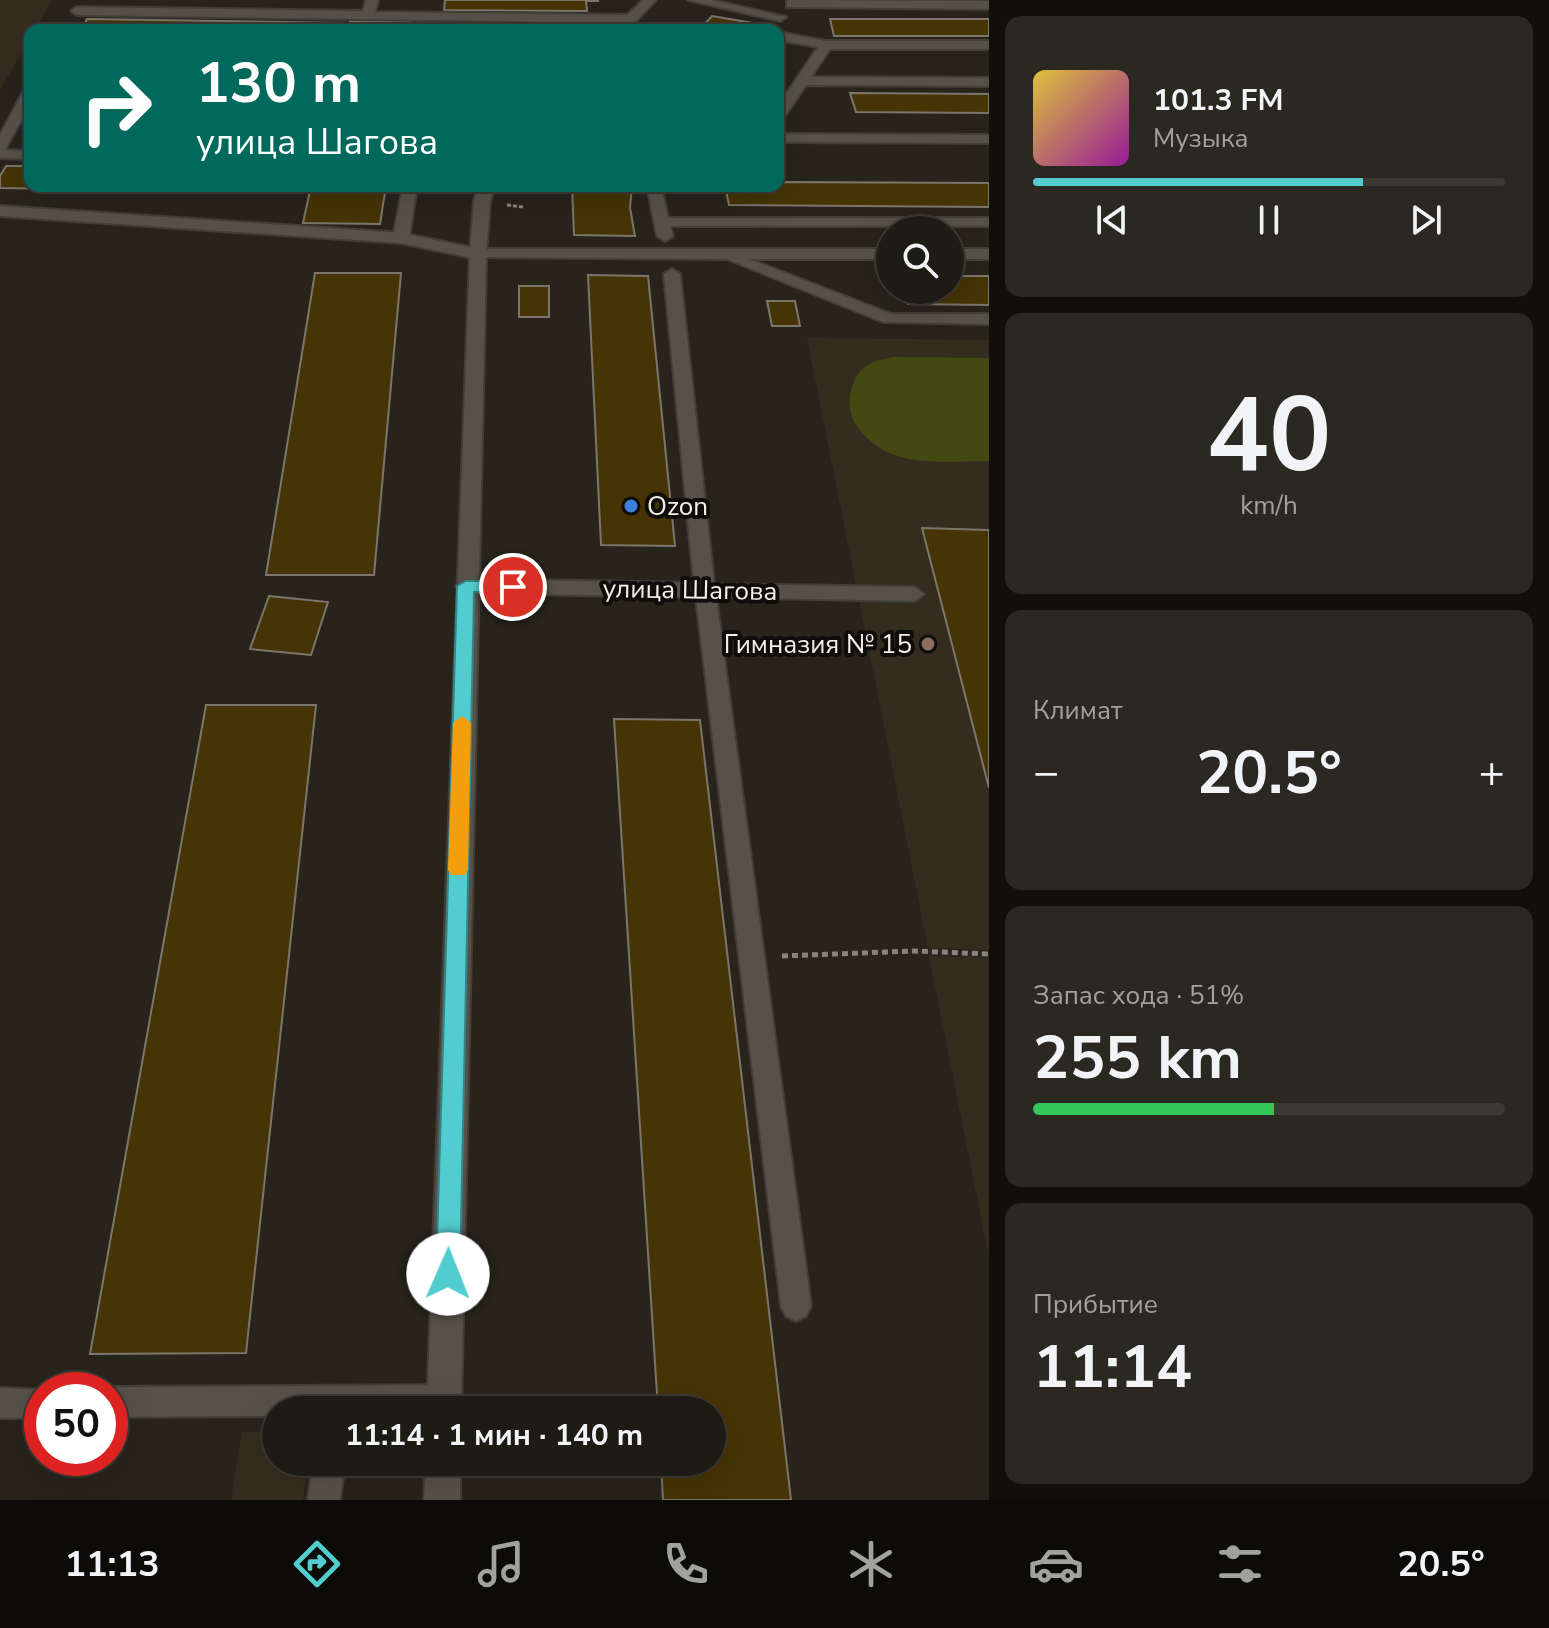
<!DOCTYPE html>
<html lang="ru">
<head>
<meta charset="utf-8">
<style>
	body { margin:0; font-family:"Nunito Sans",sans-serif; background:#2b2822; color:#f1f3f6; height:100vh; display:flex; flex-direction:column; font-size:30px; white-space:nowrap }
	* { box-sizing:border-box; margin:0 }
	p { font-size:26px; color:#a1a1a0 }
	.icon { flex:none; width:44px; height:44px; fill:none; stroke:currentColor; stroke-width:2; stroke-linecap:round; stroke-linejoin:round }
	.map { position:relative; flex:1; overflow:hidden }
	.side { display:flex; flex-direction:column; gap:16px; padding:16px; background:#100f0c; width:560px }
	.side>* { flex:none }
	.hud { position:absolute; left:24px; top:24px; width:760px; height:168px; border-radius:16px; box-shadow:0 8px 32px #0002,0 0 0 2px #3c3934; background:#00695c; color:#fff; overflow:hidden }
	.fabs { position:absolute; left:876px; top:216px; display:grid; gap:16px }
	.fabs a { display:grid; place-items:center; width:88px; height:88px; border-radius:50%; background:#1e1b15; box-shadow:0 8px 32px #0002,0 0 0 2px #3c3934; font-size:40px }
	.speed { position:absolute; left:24px; top:1372px; display:flex; gap:16px; font-size:40px; font-weight:700; text-align:center }
	.speed>* { display:grid; place-content:center; width:104px; height:104px; border-radius:50%; background:#1e1b15; box-shadow:0 8px 32px #0002,0 0 0 2px #3c3934; line-height:1 }
	.speed .limit { border:12px solid #d22; background:#fff; color:#111 }
	.pin { position:absolute; display:grid; place-items:center; width:68px; height:68px; color:#fff; margin:-34px; border:4px solid #fff; border-radius:50%; box-shadow:0 2px 8px #0007 }
	.me { position:absolute; width:88px; margin:-44px; rotate:1deg; stroke-linejoin:round; filter:drop-shadow(0 0 6px #0008) }
	.turn { display:flex; align-items:center; gap:28px; height:168px; padding:0 40px; font-size:36px }
	.turn .icon { width:104px; height:104px; stroke-width:2.5 }
	.turn b { display:block; font-size:56px; line-height:68px }
	.big { font-size:60px; font-weight:700; line-height:1.1 }
	.side .tile { flex:1; display:flex; flex-direction:column; justify-content:center; gap:12px; min-width:0; padding:0 28px; border-radius:16px; background:#2b2822 }
	.side .dial { align-items:center; gap:0 }
	.dial b { font-size:104px; line-height:1 }
	.song { display:flex; align-items:center; gap:24px }
	.cover { width:96px; height:96px; border-radius:12px; background:linear-gradient(135deg,hsl(50 70% 55%),hsl(300 70% 35%)) }
	.played { height:8px; border-radius:4px; background:linear-gradient(90deg,#52cdcf 70%,#3c3934 70%) }
	.keys { display:flex; justify-content:space-around; direction:ltr }
	.heat { display:flex; justify-content:space-between; align-items:center; font-size:44px; direction:ltr }
	.charge { height:12px; border-radius:6px; background:linear-gradient(90deg,#34c759 51%,#3c3934 0) }
	.trip { position:absolute; left:262px; top:1396px; width:464px; height:80px; border-radius:40px; background:#1e1b15; box-shadow:0 8px 32px #0002,0 0 0 2px #3c3934; font-weight:700; line-height:80px; text-align:center }
	.tab-bar { display:flex; height:128px; justify-content:space-around; align-items:center; background:#0c0b08; color:#a1a1a0 }
	.tab-bar .icon { width:56px; height:56px }
	.tab-bar .current { color:#52cdcf }
	.tab-bar b { font-size:36px; color:#f1f3f6 }
	main { display:flex; flex:1; min-height:0 }
	.map>svg:first-child { display:block }
	.built { fill:#342d1f }
	.green { fill:#434910 }
	.building { fill:#463404; stroke:#7b766c; stroke-width:2 }
	.lines { fill:none; stroke-linecap:round; stroke-linejoin:round }
	.lane-casing { stroke:#423f38; stroke-width:4 }
	.street-casing { stroke:#423f38; stroke-width:4 }
	.secondary-casing { stroke:#423f38; stroke-width:4 }
	.path-far1 { stroke:#88847d; stroke-width:3; stroke-dasharray:4 2; stroke-linecap:butt }
	.path { stroke:#88847d; stroke-width:5; stroke-dasharray:6 4; stroke-linecap:butt }
	.lane { fill:#575249; fill-rule:evenodd }
	.street { fill:#575249; fill-rule:evenodd }
	.secondary { fill:#575249; fill-rule:evenodd }
	.route { fill:#52cdcf; stroke:#358587; stroke-width:2 }
	.slow { fill:#f59e0b }
	.shop-dot { fill:#3f7fe0; stroke:#0f0d0a; stroke-width:3 }
	.education-dot { fill:#8d6e63; stroke:#0f0d0a; stroke-width:3 }
	.labels { text-anchor:middle; dominant-baseline:central; stroke-width:8; stroke-linejoin:round; paint-order:stroke }
	.poi-label { font-size:26px; fill:#f2efe9; stroke:#0f0d0a; text-anchor:start }
	.street-label { font-size:26px; fill:#f2efe9; stroke:#0f0d0a }
</style>
</head>
<body>
<main>
<div class="map">
<svg width="989" height="1500" viewBox="0 0 989 1500">
	<rect width="100%" height="100%" fill="#28241c"/>
	<path class="built" d="M0,0h52l-17,30h-5v8l-30,52z
		M807,338l182,2v610l-61,-2z
		M929,956l60,2v300z
		M242,1432l34,1v29h32l-5,38h-72z"/>
	<path class="green" d="M893,357l96,1v103c-32,0 -70,5 -100,-8 -11,-5 -26,-17 -33,-28 -12,-18 -6,-51 13,-61 7,-4 17,-5 24,-7z"/>
	<path class="building" d="M445,0h153v1h-12l1,10 -143,-1z
		M712,16l41,7 -5,7h-49z
		M87,19l260,4 -2,7h-264z
		M830,19h159v17h-155z
		M350,21l61,1 -1,8h-62z
		M442,24l134,2v4h-135z
		M850,93l139,1v19l-133,-1z
		M6,166h24v20h275l-2,7 -303,-5v-12z
		M778,182l211,1v24l-260,-2 -4,-19h53z
		M311,186h75l-6,38 -77,-1z
		M572,186h60l-2,22 5,28 -61,-1z
		M315,273h86l-27,302h-108z
		M588,275l60,1 27,270 -74,-1z
		M950,276h39v29l-81,-1 -5,-14h47z
		M519,286h30v31h-30z
		M767,301h28l5,25h-28z
		M922,528l67,2v258z
		M269,596l59,6 -17,53 -61,-6z
		M206,705h110l-70,648 -156,1z
		M614,719l86,1 91,780h-128l-2,-38h51v-52h-54z"/>
	<g class="lines">
		<g class="lane-casing">
			<path id="lane" d="M366,0h12l-3,12 256,3 6,4 -6,4 -554,-8 -6,-4 6,-4 286,4z
				M688,0h24l74,17 -6,4z
				M791,0l198,1v8l-202,-2v-6z
				M778,32l48,9h163v8h-159l-19,28 178,1v8l-183,-1 -23,34 -5,1v-14l40,-59 -40,-7z
				M30,88v16l-25,46 25,1v8l-30,-1v-23l23,-43z
				M778,134l211,1v8l-211,-1z
				M403,186h14l-8,52 -8,5 -8,-5z
				M647,186h14l7,32h321v8h-319l3,10 -8,5 -8,-5z
				M478,249h412v10h-141l142,55h98v10l-106,-2 -156,-63 -254,-2v-6z
				M950,249h39v10h-39z
				M672,269l8,5 34,310 200,3 10,7 -10,7 -198,-4 95,709 -5,10 -10,5 -10,-5 -5,-10 -85,-709 -230,-4 -10,-7 10,-7 228,4 -30,-309z
				M444,1385l11,4 4,11 -4,10h-179v6l-166,1v-27h-8l8,-3z
				M0,1388l48,2h-6v28h-42z
				M313,1462h32l-5,38h-32z"/>
		</g>
		<g class="street-casing">
			<path id="street" d="M0,206l401,27 77,16 8,5 -8,5 -77,-16 -401,-27z"/>
		</g>
		<g class="secondary-casing">
			<path id="secondary" d="M643,0h13l-29,30h-15z
				M479,186h16l-5,15 -4,53 -25,1156h-34l43,-1156 4,-53z
				M426,1462h34v38h-36z"/>
		</g>
		<path class="path-far1" d="M507,205l16,2"/>
		<path class="path" d="M782,956l132,-5 75,3"/>
		<use href="#lane" class="lane"/>
		<use href="#street" class="street"/>
		<use href="#secondary" class="secondary"/>
	</g>
	<path class="route" d="M466,581h47l8,6 -8,5h-39l-14,682 -4,9 -8,3 -9,-3 -3,-9 21,-688z"/>
	<path class="slow" d="M462,716l9,7 -3,147 -3,5h-14l-3,-5 5,-147z"/>
	<circle class="shop-dot" cx="631" cy="506" r="8"/>
	<circle class="education-dot" cx="928" cy="644" r="8"/>
	<g class="labels">
		<g class="poi-label">
			<text x="647" y="506">Ozon</text>
			<text x="912" y="644" text-anchor="end">Гимназия № 15</text>
		</g>
		<g class="street-label">
			<text transform="translate(690 590) rotate(1)">улица Шагова</text>
		</g>
	</g>
</svg>
<div class="fabs">
<a><svg class="icon" aria-label="search" viewBox="0 0 24 24"><circle cx="10" cy="10" r="6"/><path d="M15 15l6 6"/></svg></a>
</div>
<div class="speed"><div class="limit">50</div></div>
<div class="pin" style="left:513px;top:587px;background:#d93025"><svg class="icon" aria-label="arrive" viewBox="0 0 24 24"><path d="M6 21V4h12l-3 4 3 4H6"/></svg></div>
<svg class="me" style="left:448px;top:1274px" viewBox="-20 -20 40 40"><circle r="19" fill="#fff"/><path d="M0-13L10 11 0 6-10 11z" fill="#52cdcf"/></svg>
<div class="trip">11:14 · 1 мин · 140 m</div>
<div class="hud">
<div class="turn"><svg class="icon" aria-label="right" viewBox="0 0 24 24"><path d="M7 20v-9h11M14 6l5 5-5 5"/></svg><div><b>130 m</b>улица Шагова</div></div>
</div>
</div>
<section class="side">
<div class="tile">
<div class="song"><i class="cover"></i><div><b>101.3 FM</b><p>Музыка</p></div></div>
<div class="played"></div>
<div class="keys"><svg class="icon" aria-label="previous" viewBox="0 0 24 24"><path d="M18 5L8 12l10 7zM5 5v14"/></svg><svg class="icon" aria-label="pause" viewBox="0 0 24 24"><path d="M8 5v14M16 5v14"/></svg><svg class="icon" aria-label="next" viewBox="0 0 24 24"><path d="M6 5l10 7-10 7zM19 5v14"/></svg></div>
</div>
<div class="tile dial"><b>40</b><p>km/h</p></div>
<div class="tile"><p>Климат</p>
<div class="heat"><a>−</a><b class="big">20.5°</b><a>+</a></div>
</div>
<div class="tile"><p>Запас хода · 51%</p><b class="big">255 km</b><div class="charge"></div></div>
<div class="tile"><p>Прибытие</p><b class="big">11:14</b></div>
</section>
</main>
<nav class="tab-bar">
<b>11:13</b>
<svg class="icon current" aria-label="directions" viewBox="0 0 24 24"><path d="M12 3l9 9-9 9-9-9zM9 14v-3h6M13 9l2 2-2 2"/></svg>
<svg class="icon" aria-label="music" viewBox="0 0 24 24"><path d="M9 18V5l10-2v13"/><circle cx="6" cy="18" r="3"/><circle cx="16" cy="16" r="3"/></svg>
<svg class="icon" aria-label="phone" viewBox="0 0 24 24"><path d="M5 4h4l2 5-3 2q2 4 5 5l2-3 5 2v4C11 20 4 13 5 4z"/></svg>
<svg class="icon" aria-label="climate" viewBox="0 0 24 24"><path d="M12 3v18M4 7l16 10M4 17L20 7"/></svg>
<svg class="icon" aria-label="car" viewBox="0 0 24 24"><path d="M5 17H2v-5l4-1 3-4h7l3 4 3 1v5h-3M9 17h6M6 11h13"/><circle cx="7" cy="17" r="2"/><circle cx="17" cy="17" r="2"/></svg>
<svg class="icon" aria-label="filters" viewBox="0 0 24 24"><path d="M4 7h16M4 17h16"/><circle cx="9" cy="7" r="2"/><circle cx="15" cy="17" r="2"/></svg>
<b>20.5°</b>
</nav>
</body>
</html>
